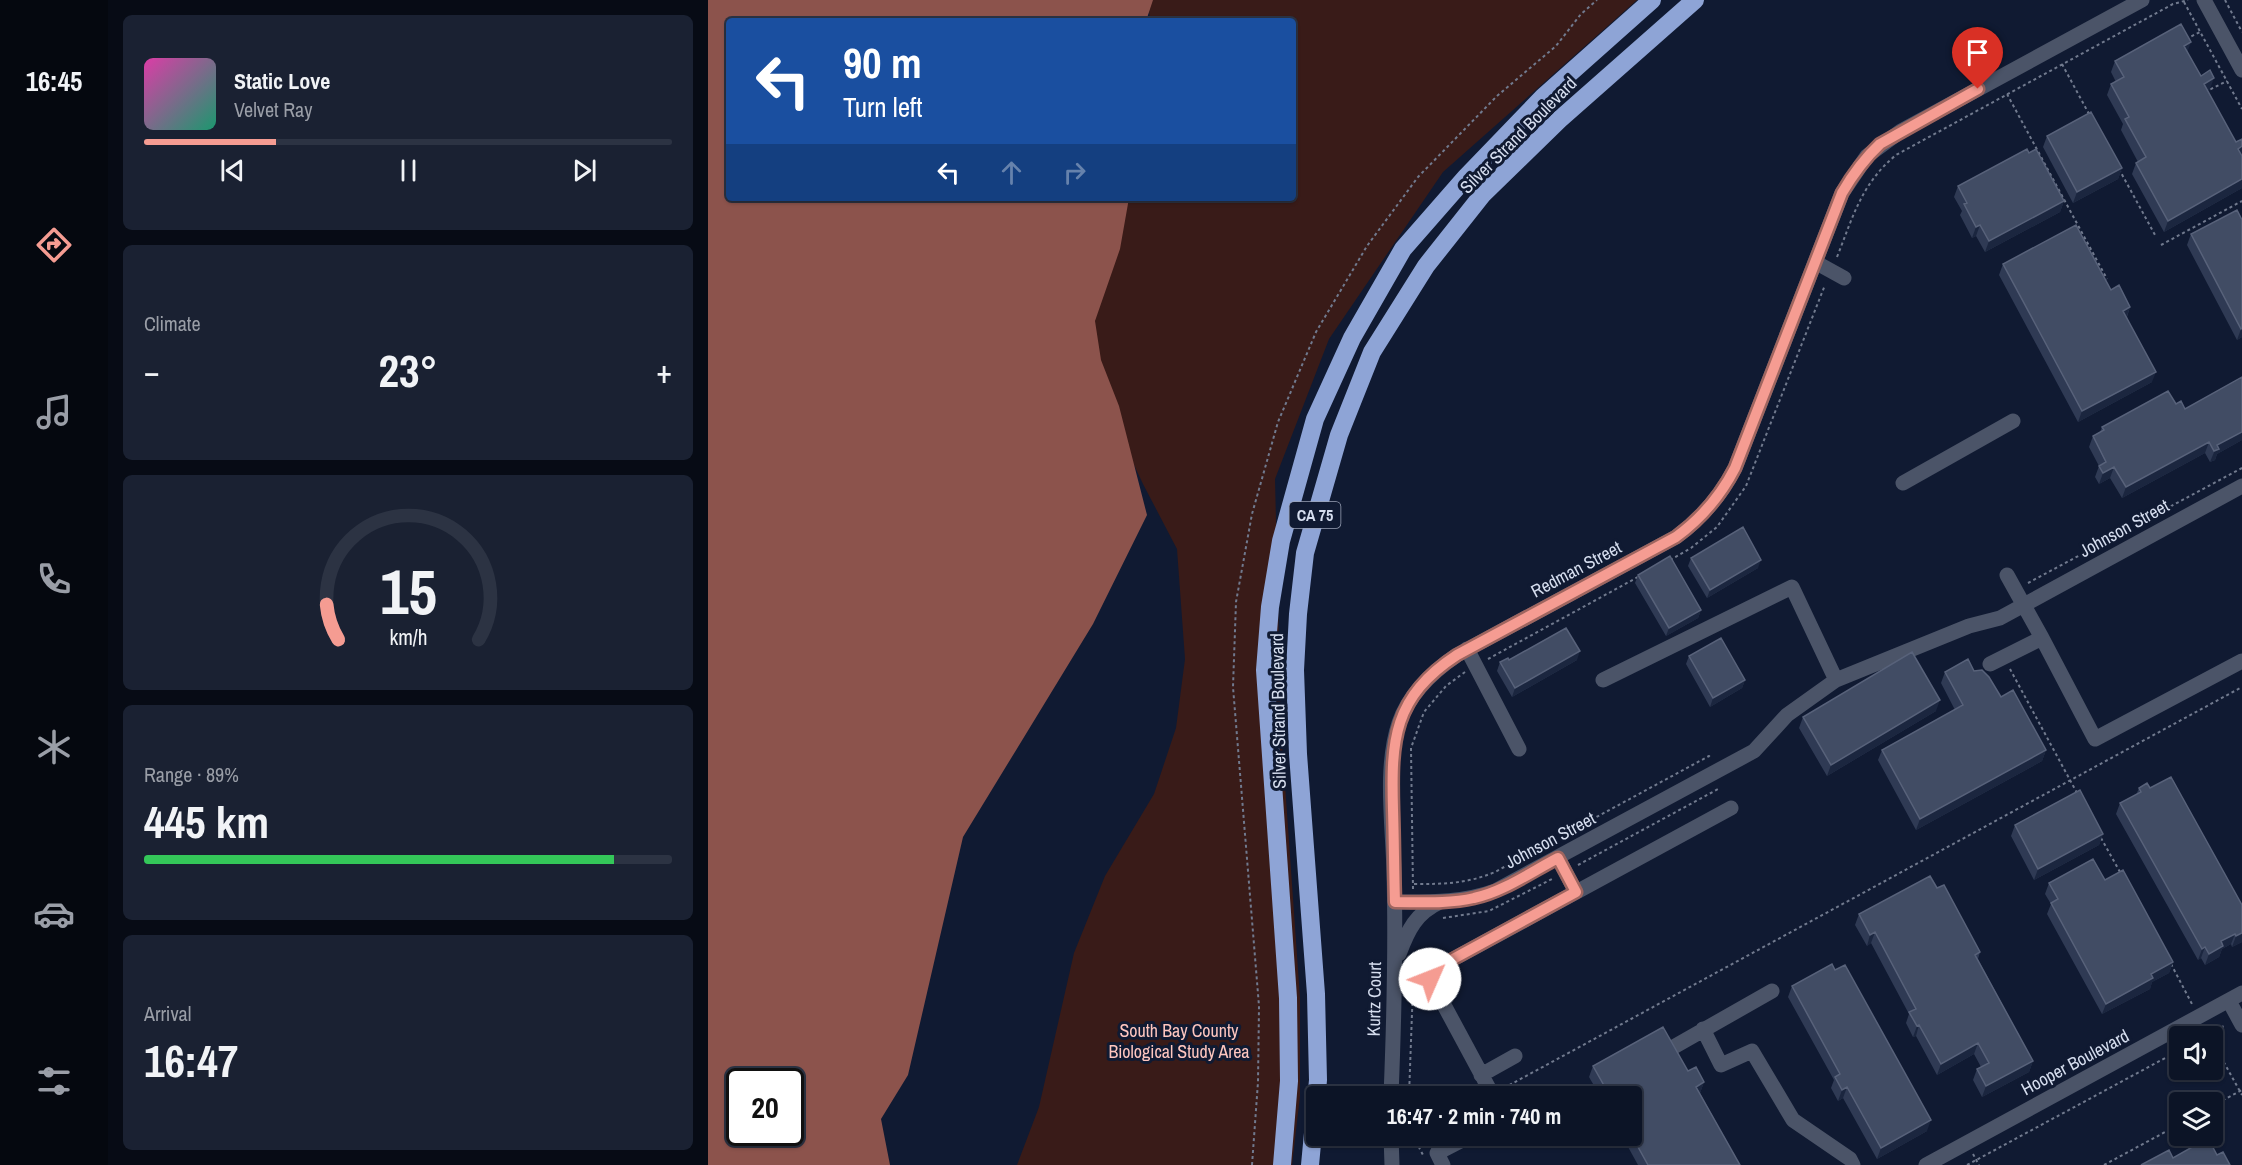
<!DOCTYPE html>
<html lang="en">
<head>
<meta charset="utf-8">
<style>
	body { margin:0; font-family:"Archivo Narrow",sans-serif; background:#1a2132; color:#f1f3f6; height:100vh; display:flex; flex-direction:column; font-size:22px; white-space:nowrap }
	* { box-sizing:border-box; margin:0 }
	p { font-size:20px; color:#9a9ea7 }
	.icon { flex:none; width:33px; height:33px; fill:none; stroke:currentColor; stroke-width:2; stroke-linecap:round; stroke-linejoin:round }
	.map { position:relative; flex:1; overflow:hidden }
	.side { display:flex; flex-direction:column; gap:15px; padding:15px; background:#070b15; width:600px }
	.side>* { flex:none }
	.hud { position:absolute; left:18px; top:18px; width:570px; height:183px; border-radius:6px; box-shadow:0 2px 4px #0004,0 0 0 2px #2c3343; background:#1a4fa0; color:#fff; overflow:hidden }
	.buttons { position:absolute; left:1461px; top:1026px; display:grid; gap:12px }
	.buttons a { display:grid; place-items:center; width:54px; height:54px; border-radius:6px; background:#0c1426; box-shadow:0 2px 4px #0004,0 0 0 2px #2c3343; font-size:30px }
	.speed { position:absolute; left:18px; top:1068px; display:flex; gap:12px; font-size:30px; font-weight:700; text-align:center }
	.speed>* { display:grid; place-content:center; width:78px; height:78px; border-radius:50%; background:#0c1426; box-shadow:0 2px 4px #0004,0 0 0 2px #2c3343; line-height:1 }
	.speed .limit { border:3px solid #111; border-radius:9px; background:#fff; color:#111 }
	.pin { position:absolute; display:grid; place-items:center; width:51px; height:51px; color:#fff; margin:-62px -26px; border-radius:50% 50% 50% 0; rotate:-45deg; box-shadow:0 0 6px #0007 }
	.pin .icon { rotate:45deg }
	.me { position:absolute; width:66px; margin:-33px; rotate:46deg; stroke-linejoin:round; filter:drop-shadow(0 0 4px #0008) }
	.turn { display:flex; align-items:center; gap:21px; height:126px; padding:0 18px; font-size:27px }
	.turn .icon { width:78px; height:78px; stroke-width:2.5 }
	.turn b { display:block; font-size:42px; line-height:51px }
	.lanes { display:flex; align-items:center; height:57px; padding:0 18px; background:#0003; justify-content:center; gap:30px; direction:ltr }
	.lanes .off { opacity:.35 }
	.big { font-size:45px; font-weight:700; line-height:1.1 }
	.side .widget { flex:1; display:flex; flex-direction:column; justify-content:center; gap:9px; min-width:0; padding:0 21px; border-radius:9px; background:#1a2132 }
	.side .dial { align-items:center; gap:0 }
	.dial svg { height:156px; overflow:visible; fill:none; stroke:#2c3343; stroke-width:7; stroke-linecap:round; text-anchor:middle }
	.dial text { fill:#f1f3f6; stroke:none }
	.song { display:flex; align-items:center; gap:18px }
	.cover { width:72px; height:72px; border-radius:9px; background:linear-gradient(135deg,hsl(320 70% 55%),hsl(160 70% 35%)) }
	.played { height:6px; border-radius:3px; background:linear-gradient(90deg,#f59c92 25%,#2c3343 25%) }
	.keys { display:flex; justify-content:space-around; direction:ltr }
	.heat { display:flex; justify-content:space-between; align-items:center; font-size:33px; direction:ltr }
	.charge { height:9px; border-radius:4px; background:linear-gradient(90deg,#34c759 89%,#2c3343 0) }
	.trip { position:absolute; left:598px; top:1086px; width:336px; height:60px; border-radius:6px; background:#0c1426; box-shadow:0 2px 4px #0004,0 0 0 2px #2c3343; font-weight:700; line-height:60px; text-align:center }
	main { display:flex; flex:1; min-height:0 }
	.tab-bar { display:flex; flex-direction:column; width:108px; justify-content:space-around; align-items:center; background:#05080f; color:#9a9ea7 }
	.tab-bar .icon { width:42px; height:42px }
	.tab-bar .on { color:#f59c92 }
	.tab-bar b { font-size:27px; color:#f1f3f6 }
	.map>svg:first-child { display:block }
	.green { fill:#391b18 }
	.water { fill:#8c534c; fill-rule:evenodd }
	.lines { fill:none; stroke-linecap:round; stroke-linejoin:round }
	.path { stroke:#717a8e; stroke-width:2; stroke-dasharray:3 3; stroke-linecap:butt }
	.minor { stroke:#4b5468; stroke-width:15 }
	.highway { stroke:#8ea4d6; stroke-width:18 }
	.wall { fill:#2f3a54 }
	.shaded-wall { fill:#1b263f }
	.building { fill:#414c64; stroke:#58627a; stroke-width:1.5 }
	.route-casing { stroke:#9f655f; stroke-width:15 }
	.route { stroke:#f59c92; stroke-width:10 }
	.labels { text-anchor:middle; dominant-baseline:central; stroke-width:6; stroke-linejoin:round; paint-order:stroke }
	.shield { fill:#101a32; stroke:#9aa2b6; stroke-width:1.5 }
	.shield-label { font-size:16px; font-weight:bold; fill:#d5ddee }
	.street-label { font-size:18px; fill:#d5ddee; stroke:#101a32 }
	.park-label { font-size:18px; fill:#fec6bf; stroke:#101a32 }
</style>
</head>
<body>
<main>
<nav class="tab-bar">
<b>16:45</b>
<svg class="icon on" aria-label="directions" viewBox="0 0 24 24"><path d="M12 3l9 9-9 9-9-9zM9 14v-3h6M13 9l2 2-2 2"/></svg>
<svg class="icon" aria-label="music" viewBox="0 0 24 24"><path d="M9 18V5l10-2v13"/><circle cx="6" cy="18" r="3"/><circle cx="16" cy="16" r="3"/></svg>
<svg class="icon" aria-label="phone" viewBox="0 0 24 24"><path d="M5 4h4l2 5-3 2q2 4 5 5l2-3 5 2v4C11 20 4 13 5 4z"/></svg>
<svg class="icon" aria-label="climate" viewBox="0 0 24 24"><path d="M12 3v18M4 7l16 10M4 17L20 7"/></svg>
<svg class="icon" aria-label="car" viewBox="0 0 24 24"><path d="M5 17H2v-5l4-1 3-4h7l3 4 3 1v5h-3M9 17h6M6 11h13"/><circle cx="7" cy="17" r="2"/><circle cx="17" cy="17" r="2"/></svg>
<svg class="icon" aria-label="filters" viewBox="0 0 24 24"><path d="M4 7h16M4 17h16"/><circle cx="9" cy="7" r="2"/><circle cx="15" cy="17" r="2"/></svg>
</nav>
<section class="side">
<div class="widget">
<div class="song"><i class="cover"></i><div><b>Static Love</b><p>Velvet Ray</p></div></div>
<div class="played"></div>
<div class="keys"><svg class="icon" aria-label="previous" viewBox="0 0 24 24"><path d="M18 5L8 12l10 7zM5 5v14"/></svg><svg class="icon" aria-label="pause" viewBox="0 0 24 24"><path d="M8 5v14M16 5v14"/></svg><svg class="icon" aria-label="next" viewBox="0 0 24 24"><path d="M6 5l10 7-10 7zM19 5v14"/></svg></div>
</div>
<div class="widget"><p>Climate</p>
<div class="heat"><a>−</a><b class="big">23°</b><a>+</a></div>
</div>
<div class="widget dial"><svg viewBox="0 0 100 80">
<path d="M14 69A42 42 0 1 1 86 69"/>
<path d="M14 69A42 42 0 0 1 8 51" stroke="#f59c92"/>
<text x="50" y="56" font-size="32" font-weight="700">15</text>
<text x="50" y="72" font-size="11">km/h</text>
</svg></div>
<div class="widget"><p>Range · 89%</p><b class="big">445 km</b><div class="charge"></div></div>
<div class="widget"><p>Arrival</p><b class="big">16:47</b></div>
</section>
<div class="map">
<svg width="1534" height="1165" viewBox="0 0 1534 1165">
	<rect width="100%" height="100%" fill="#101a32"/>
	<path class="green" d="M440,0h489l-194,172 -114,167 -54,140 6,249 19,270v98l-8,69h-275l22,-58 35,-154 31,-77 49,-82 22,-66 9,-69 -8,-110 -34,-65 -41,-87 -17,-70 35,-129h173v-177h-143z"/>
	<path class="water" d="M0,0h445l-7,21h-417v177h400l-9,51 -25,72 6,39 18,46 28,109 -54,109 -130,213 -55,238 -27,44 9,46h-182zM32,1082h50v50h-50z"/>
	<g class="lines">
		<path class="path" d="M1517,0l17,32
			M1476,2l58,107
			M1478,39l14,-7
			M1354,64l27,50
			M1497,92l22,-11
			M1299,94l100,185
			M1411,169l36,66
			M1453,245l81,-44
			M1129,257c16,-40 24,-73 59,-102l277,-151 15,-4
			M962,560l21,-12 26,-21 29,-41 79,-201
			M1320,583l214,-115
			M780,659l150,-82
			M1302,669l67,124
			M1393,838l19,34
			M870,865l142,-77
			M706,884c30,0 52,0 81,-12l214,-116 2,2
			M705,889l-2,-141 13,-36 22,-26 19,-14
			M735,918l46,-7 65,-33
			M1463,964l21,40
			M1497,1028l5,8
			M1497,1036l21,-11
			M1504,1041l30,54
			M796,1088l738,-401
			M701,1096l5,-138
			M1504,1106l30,-16
			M705,1136l10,19
			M1265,1154l6,11
			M544,1165l6,-83 1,-76 -26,-319 3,-85 16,-88 26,-92 38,-90 51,-86 51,-69 79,-81 59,-50 25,-32 16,-14
			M1259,1165l213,-115
			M1396,1165l76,-41"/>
		<path class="minor" d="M1496,0l38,70
			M1107,262l29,16
			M1195,483l110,-62
			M1334,638l53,101 147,-78
			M759,649l52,100
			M1282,664l52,-26 -35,-63
			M895,680l189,-93 44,93
			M850,858l18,34
			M687,902c34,0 67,1 100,-11l259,-140 33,-36 49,-35 133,-54 31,-8 242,-132
			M691,954c9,-24 17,-41 41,-52
			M1521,1001l13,24
			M995,1029l18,36 31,-14 41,69 57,39 3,6
			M962,1049l102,-58
			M773,1075l34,-19
			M683,1096c3,-74 5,-149 3,-223 -1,-47 -10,-105 5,-150 10,-29 33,-51 58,-68l219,-118c26,-19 44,-40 59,-69l107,-275 25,-37 34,-25 241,-131
			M785,1096l-63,-117 3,-9 298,-162
			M683,1136l1,29
			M735,1165l-6,-12 33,-17
			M1218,1165l316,-172"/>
		<path class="highway" d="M574,1165l7,-84 -1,-83 -23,-328 5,-63 11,-66 34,-122 37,-81 51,-89 63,-72 77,-80 109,-97
			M602,1165l8,-85 -2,-86 -18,-240 -3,-84 3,-56 7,-61 34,-118 33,-83 54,-86 57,-72 76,-74 136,-120"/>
	</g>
	<path class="wall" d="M1480,53l13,23 9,13 -3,2 35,65v32l-78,44 -32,-58 4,-11 2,-1 -17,-32 2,-6 -16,-29 4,-11 5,-2 -5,-10 4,-11z
		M1339,136l75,32 -4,11 -45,24 -30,-56z
		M1321,153l35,48 -4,11 -75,40 -9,-16 -4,2 -12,-23 2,-4 -8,-14 4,-11z
		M1534,220v117l-5,3 -50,-95 4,-11z
		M1295,264l108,26 19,17 -3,10 25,65 -74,40 -79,-147z
		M1534,377v63l-25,14 -2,6 -5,2 -5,-9 -83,45 -12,-20 -11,6 -4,-7 4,-11 -10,-19 4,-11 7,-4 2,-5 74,-23 9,5z
		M983,558l67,10 -51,30 -19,-32z
		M930,575l63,35 -3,8 -32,18 -31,-53z
		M981,656l56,24 -3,8 -32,19 -24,-43z
		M801,660h68l-65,37 -15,-26 3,-9z
		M1266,671l27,26 45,53 -4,11 -126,69 -38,-70 4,-10 73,-40 -14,-27 4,-11z
		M1228,711l-109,65 -28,-48 4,-11z
		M1431,788l103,154 -10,5 -1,-3 -9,5 -3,8 -14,8 -4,-7 -3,2 -82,-146 4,-11 16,-8z
		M1307,825l88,9 -4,11 -65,35 -23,-44z
		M1397,880l68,82 -4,11 -17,9 -2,7 -48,25 -55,-100 4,-10 -6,-10 4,-11z
		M1229,888l43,64 -2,7 55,102 -4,11 -47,25 -9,-17 4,-11 4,-2 -7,-13 -37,21 -21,-39 -3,1 -7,-14 3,-9 -38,-71 -4,3 -12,-21 4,-11z
		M1084,986l135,145 -50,28 -34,-61 -5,3 -7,-13 3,-8 -46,-83z
		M885,1066l95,5 16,11 -4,11 40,72h-102l-16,-29h10v-40h-32l-11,-19z"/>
	<path class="shaded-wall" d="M1483,42l-4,11 -3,-7z
		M1506,78l-4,11 -10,6 4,-11z
		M1534,146v9l-4,-6z
		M1414,168l-4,11 -45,24 4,-11z
		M1534,179v9l-78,44 4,-11z
		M1356,201l-4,11 -75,40 4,-11z
		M1272,225l-4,11 -4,2 4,-11z
		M1422,307l-4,11 -3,-7z
		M1534,328v9l-5,3 4,-11z
		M1448,372l-4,10 -74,40 4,-11z
		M1534,432v8l-25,14 -2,6 -5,2 7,-17z
		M1501,442l-4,11 -83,45 4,-11z
		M1406,467l-4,11 -11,6 4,-11z
		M1053,560l-3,8 -51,30 3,-8z
		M993,610l-3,8 -32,18 3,-8z
		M872,651l-3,9 -65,37 3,-9z
		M1037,680l-3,8 -32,19 3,-9z
		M1232,700l-4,11 -109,65 4,-11z
		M1338,750l-4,11 -126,69 4,-11z
		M1395,834l-4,11 -65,35 4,-11z
		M1167,932l-4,11 -4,3 3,-11z
		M1534,933v9l-10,5 4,-11z
		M1527,934l-4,10 -9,5 -3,8 -14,8 4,-11 12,-13z
		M1497,947l-4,11 -3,2 4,-11z
		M1465,962l-4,11 -17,9 -2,7 -48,25 4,-10 45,-30z
		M1211,1025l-3,11 -3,1 4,-11z
		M1270,1043l-4,11 -37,21 4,-11z
		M1325,1061l-4,11 -47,25 4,-11z
		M996,1082l-4,11 -4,-6z
		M1139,1087l-4,11 -5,3 4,-11z
		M1223,1120l-4,11 -50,28 4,-11z"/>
	<path class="building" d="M1473,24l10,18 -7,4 17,30 9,-6 4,8 -10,6 32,58 6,-3v7l-4,3 4,7v23l-74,42 -32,-58 10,-6 -21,-38 4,-2 -18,-33 13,-7 -9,-16z
		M1383,112l31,56 -45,24 -30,-56z
		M1319,149l2,4 7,-4 28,52 -75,40 -9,-16 -4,2 -12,-23 3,-1 -9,-17z
		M1529,210l5,10v108l-1,1 -50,-95z
		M1368,225l35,65 8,-5 11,22 -7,4 33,61 -74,39 -79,-147z
		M1534,377v55l-25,13 2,4 -5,2 -5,-9 -83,45 -12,-20 -11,6 -4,-7 7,-4 -13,-26 11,-6 -2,-3 66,-36 8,13 5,-3 4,8z
		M1035,527l18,33 -51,30 -19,-32z
		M962,556l31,54 -32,18 -31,-53z
		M858,628l14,23 -65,37 -15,-26 8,-4 1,2z
		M1013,638l24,42 -32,18 -24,-42z
		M1204,652l28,48 -109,65 -28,-48z
		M1260,659l6,12 8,-1 7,7 12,20 12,-7 33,60 -126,69 -38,-69 81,-45 -18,-33z
		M1463,777l71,128v28l-6,3 -1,-2 -14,7 2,5 -14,8 -4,-7 -3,2 -82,-146 21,-11 -2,-4 8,-5 3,5z
		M1372,790l23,44 -65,35 -23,-44z
		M1385,859l12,21 18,-10 50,92 -22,12 2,4 -47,26 -55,-101 7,-4 -9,-16z
		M1222,876l7,12 7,-3 36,67 -5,3 58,106 -47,25 -9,-17 12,-6 -11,-20 -37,21 -22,-39 -2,1 -8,-14 7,-3 -41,-77 -5,3 -11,-21z
		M1124,964l3,6 10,-5 86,155 -50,28 -34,-61 -5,3 -7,-13 5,-3 -48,-88z
		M955,1027l25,44 8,-4 8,15 -8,5 44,78h-92l-16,-29v-40h-22l-17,-30z
		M1500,1138l9,17 6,-3 7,13h-89l28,-15 4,8z"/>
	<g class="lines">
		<g class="route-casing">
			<path id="route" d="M722,979l3,-9 143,-78 -18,-34c-27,14 -55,34 -84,40 -26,6 -53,4 -79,4 -1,-30 -1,-61 -2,-92 -2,-70 0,-113 64,-155l219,-118c26,-19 44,-40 59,-69l107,-275c11,-19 22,-34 38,-49l98,-55"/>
		</g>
		<use href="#route" class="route"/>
	</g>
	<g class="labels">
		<rect class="shield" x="581.5" y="502" width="51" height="26" rx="4.5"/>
		<g class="shield-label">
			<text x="607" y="515">CA 75</text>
		</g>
		<g class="street-label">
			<text transform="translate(810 135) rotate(-45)">Silver Strand Boulevard</text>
			<text transform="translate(1416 528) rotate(-29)">Johnson Street</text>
			<text transform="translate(868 569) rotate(-28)">Redman Street</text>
			<text transform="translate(570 711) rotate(-91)">Silver Strand Boulevard</text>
			<text transform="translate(842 840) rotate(-28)">Johnson Street</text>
			<text transform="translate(666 999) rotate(-89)">Kurtz Court</text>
			<text transform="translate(1367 1062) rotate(-28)">Hooper Boulevard</text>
		</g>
		<g class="park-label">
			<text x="471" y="1030">South Bay County<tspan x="471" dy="21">Biological Study Area</tspan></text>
		</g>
	</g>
</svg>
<div class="buttons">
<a><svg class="icon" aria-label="sound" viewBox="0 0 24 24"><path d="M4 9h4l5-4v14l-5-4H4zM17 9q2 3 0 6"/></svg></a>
<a><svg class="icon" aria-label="layers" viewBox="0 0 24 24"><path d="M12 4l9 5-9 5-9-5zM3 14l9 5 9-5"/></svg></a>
</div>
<div class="speed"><div class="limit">20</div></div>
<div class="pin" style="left:1270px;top:89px;background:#d93025"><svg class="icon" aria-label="arrive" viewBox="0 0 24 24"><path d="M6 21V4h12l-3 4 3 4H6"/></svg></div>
<svg class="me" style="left:722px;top:979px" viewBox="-20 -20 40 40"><circle r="19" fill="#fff"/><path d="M0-13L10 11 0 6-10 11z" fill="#f59c92"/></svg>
<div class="trip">16:47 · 2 min · 740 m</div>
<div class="hud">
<div class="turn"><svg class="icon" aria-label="left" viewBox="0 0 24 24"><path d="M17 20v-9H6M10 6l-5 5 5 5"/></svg><div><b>90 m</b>Turn left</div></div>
<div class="lanes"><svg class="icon" aria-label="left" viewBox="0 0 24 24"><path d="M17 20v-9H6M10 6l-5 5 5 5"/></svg><svg class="icon off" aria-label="ahead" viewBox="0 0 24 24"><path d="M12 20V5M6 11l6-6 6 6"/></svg><svg class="icon off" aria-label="right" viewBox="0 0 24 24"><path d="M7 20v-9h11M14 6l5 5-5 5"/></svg></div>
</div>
</div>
</main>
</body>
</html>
